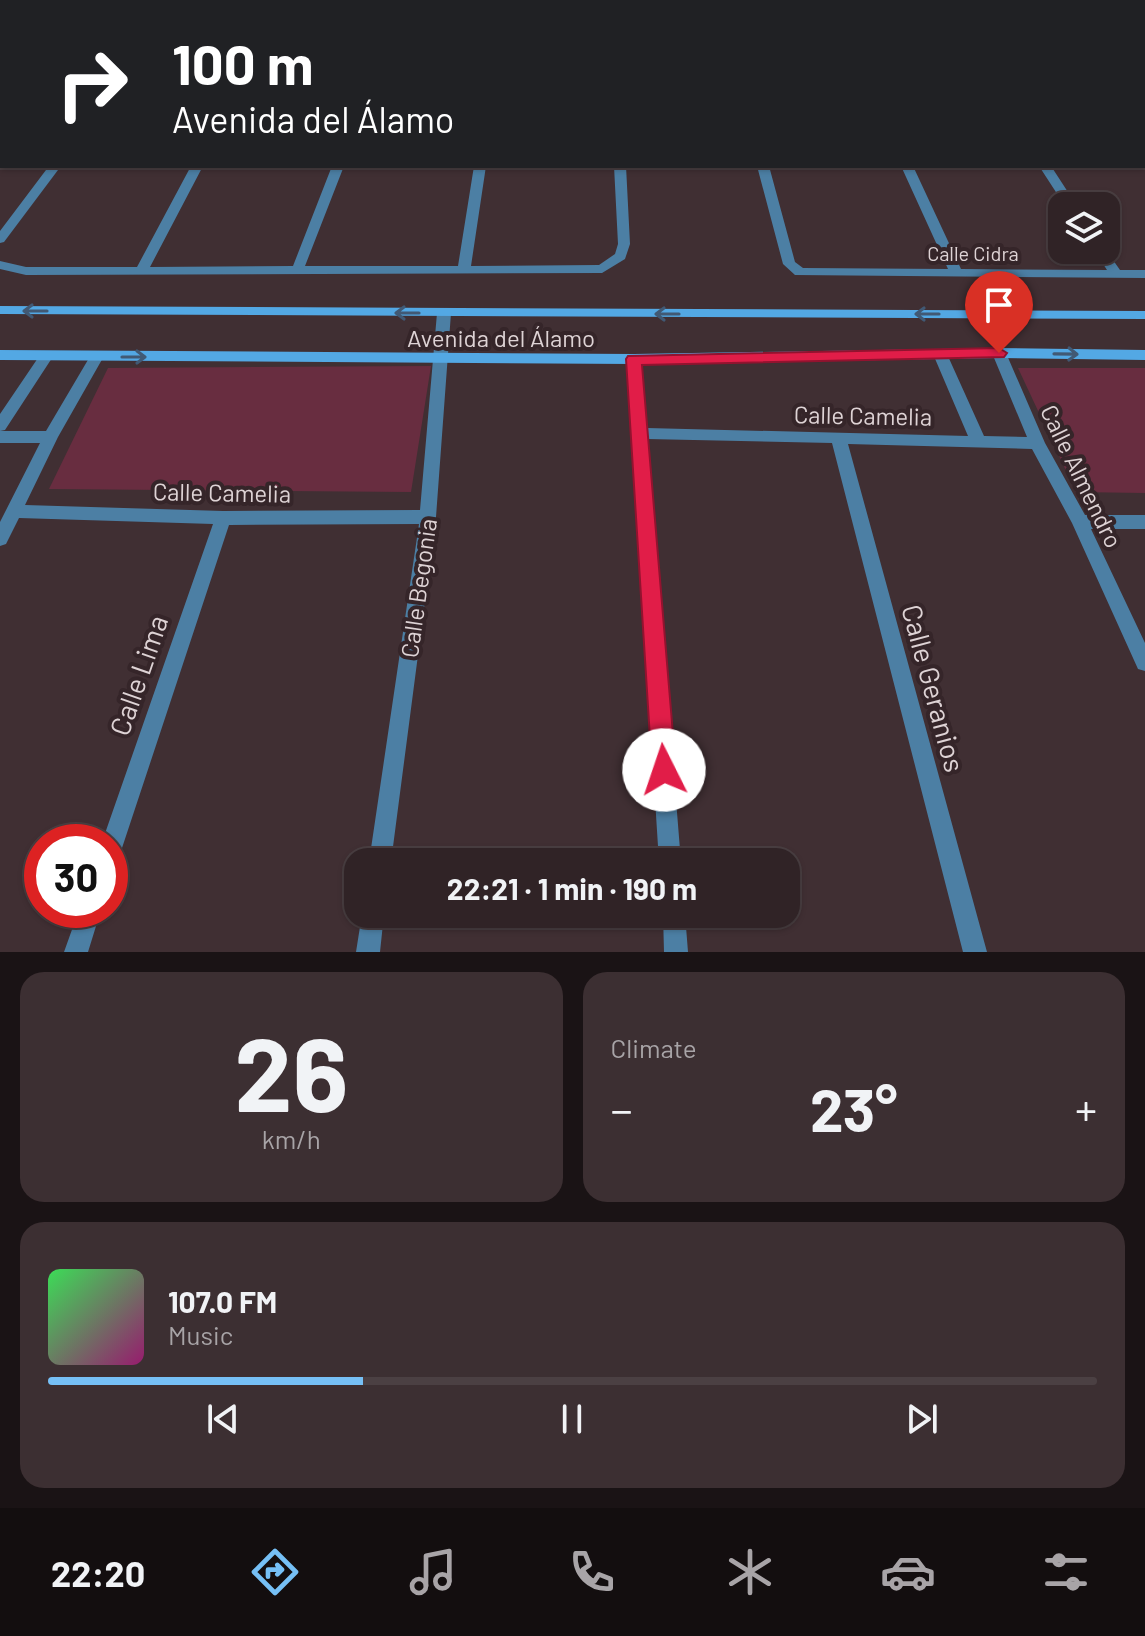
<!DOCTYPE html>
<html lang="en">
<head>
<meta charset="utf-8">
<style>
	body { margin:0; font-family:Barlow,sans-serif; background:#3c2f32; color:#f1f3f6; height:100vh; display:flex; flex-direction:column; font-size:30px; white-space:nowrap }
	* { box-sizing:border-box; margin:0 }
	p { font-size:26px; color:#a8a4a7 }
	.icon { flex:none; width:44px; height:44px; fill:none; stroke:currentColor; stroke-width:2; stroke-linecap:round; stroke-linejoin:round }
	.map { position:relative; height:952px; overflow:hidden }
	.details { display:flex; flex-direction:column; gap:20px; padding:20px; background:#1a1315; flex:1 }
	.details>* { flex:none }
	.banner { position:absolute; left:0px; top:0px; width:1146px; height:168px; box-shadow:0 2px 6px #0004,0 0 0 2px #4b4043; background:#202124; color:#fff; overflow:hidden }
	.fabs { position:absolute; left:1048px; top:192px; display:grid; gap:16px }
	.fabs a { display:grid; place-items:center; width:72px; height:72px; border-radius:16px; background:#302326; box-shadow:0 2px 6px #0004,0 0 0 2px #4b4043; font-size:40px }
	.speed { position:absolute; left:24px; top:824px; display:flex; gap:16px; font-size:40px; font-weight:700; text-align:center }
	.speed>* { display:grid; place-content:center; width:104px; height:104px; border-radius:50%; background:#302326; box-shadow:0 2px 6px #0004,0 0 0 2px #4b4043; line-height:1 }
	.speed .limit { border:12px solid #d22; background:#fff; color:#111 }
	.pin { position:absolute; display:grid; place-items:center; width:68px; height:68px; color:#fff; margin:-82px -34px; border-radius:50% 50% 50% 0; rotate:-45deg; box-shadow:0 0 8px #0007 }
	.pin .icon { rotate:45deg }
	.me { position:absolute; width:88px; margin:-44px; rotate:356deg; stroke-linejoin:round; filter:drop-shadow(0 0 6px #0008) }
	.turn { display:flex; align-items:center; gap:28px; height:168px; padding:0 40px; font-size:36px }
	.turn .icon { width:104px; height:104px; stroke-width:2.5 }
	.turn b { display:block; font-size:56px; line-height:68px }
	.big { font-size:60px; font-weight:700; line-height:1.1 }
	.details .card { flex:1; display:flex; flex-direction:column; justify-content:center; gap:12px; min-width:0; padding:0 28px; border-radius:24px; background:#3c2f32 }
	.details .dial { align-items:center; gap:0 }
	.dial b { font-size:104px; line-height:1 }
	.song { display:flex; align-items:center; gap:24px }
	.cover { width:96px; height:96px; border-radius:12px; background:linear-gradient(135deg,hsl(130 70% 55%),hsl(320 70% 35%)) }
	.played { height:8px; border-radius:4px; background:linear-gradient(90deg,#76c0f6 30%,#4b4043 30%) }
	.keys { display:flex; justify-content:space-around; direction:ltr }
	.heat { display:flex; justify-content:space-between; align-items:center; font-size:44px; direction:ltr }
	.details .tiles { flex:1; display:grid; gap:20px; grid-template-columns:1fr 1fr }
	.card:last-child { grid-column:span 2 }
	.trip { position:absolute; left:344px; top:848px; width:456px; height:80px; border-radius:24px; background:#302326; box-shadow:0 2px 6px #0004,0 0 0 2px #4b4043; font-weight:700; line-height:80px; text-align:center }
	.tab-bar { display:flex; height:128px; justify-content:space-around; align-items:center; background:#130e0f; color:#a8a4a7 }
	.tab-bar .icon { width:56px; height:56px }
	.tab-bar .on { color:#76c0f6 }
	.tab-bar b { font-size:36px; color:#f1f3f6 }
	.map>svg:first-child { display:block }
	.green { fill:#682d40 }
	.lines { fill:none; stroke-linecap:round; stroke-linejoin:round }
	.street { fill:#4c7fa4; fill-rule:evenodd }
	.secondary { fill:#53a8e4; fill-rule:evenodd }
	.oneway { stroke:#415974 }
	.route { fill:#e11d48; stroke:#92132f; stroke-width:2 }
	.labels { text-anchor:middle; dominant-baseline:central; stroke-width:8; stroke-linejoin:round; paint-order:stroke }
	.far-street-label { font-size:20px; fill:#ded3d5; stroke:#352529 }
	.street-label { font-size:24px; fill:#ded3d5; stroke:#352529 }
	.near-street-label { font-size:28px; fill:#ded3d5; stroke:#352529 }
</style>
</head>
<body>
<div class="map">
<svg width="1145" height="952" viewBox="0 0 1145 952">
	<rect width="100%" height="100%" fill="#402f33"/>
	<path class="green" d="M431,366l-20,126 -362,-3 59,-121z
		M1018,368h127v125l-69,-1z"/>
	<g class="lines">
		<path class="street" d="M500,0h8v2h-8z
			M606,0h8v2h-8z
			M716,0h8v2h-8z
			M826,0h8l1,2h-8z
			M931,0h8l1,2h-8z
			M1043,0h8l1,2h-8z
			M2,71v7l-2,1v-7z
			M1144,109h1v7h-1z
			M49,166h12l-57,76 -4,1v-12z
			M191,166h12l-53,101 143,-1 39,-100h12l-39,100h153l16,-100h12l-15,100 128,-1 16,-11 3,-10 -4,-78h12l4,78 -5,15 -23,14 -576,2 -26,-6v-8l26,6h111z
			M757,166h12l26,96 8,6 145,1 -47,-103h12l48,103 146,1 -13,-20h12l14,20h25v8l-350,-3 -12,-11z
			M1039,166h12l26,40h-12z
			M444,309l7,4 -15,204 -45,345h-22l50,-338 -190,1 -108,326 -3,8 -8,3v-20h-8l111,-318 -194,-6 -13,26 -6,2v-24l40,-79h-40v-29l42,-62h10l2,3 -2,3 -47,72 -5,1h46l46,-78 5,-2 7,5 -46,81 -33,68 198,6 197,-1 17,-197z
			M999,348l7,5 39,90 40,72h60v14h-54l54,114v28l-7,-2 -66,-146 -40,-74 -184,-5 139,508h-24l-131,-509 -185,-4 34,423h-22l-32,-503 2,-3 5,-2 7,5 6,69 321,8 -35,-82 7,-5 7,5 37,82 43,1 -35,-84z
			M79,910h22l-13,42h-24z
			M362,914h22l-4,38h-24z
			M663,914h22l3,38h-24z"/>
		<path class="secondary" d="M0,306l1145,5v8l-1145,-5z
			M999,348l146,2v10l-146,-2 -365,6 -634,-4v-10l634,4z"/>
	</g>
	<defs><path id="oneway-shaft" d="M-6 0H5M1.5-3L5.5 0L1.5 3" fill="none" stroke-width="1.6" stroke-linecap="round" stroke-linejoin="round" transform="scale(2)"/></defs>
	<g class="oneway">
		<use href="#oneway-shaft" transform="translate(35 311) rotate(-180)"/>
		<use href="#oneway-shaft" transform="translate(407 313) rotate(-180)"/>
		<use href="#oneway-shaft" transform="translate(667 314) rotate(-180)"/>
		<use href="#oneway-shaft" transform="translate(927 314) rotate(-180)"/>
		<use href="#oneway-shaft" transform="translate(1066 354) rotate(1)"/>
		<use href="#oneway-shaft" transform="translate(134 357)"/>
	</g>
	<path class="route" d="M999,348l8,5 -3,4 -362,8 34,405 -4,8 -8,3 -9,-3 -3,-8 -26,-411 2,-3z"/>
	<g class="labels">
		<g class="far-street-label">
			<text x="973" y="253">Calle Cidra</text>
		</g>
		<g class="street-label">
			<text x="501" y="337">Avenida del Álamo</text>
			<text transform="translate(863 415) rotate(1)">Calle Camelia</text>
			<text transform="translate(1082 476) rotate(64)">Calle Almendro</text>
			<text transform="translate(222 492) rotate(1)">Calle Camelia</text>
			<text transform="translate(418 588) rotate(-82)">Calle Begonia</text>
		</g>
		<g class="near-street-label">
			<text transform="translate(138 675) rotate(-71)">Calle Lima</text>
			<text transform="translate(934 688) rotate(75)">Calle Geranios</text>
		</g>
	</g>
</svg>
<div class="fabs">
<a><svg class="icon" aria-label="layers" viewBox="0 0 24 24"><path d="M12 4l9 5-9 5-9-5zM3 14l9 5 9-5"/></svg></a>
</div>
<div class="speed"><div class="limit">30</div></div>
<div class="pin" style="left:999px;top:353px;background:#d93025"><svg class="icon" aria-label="arrive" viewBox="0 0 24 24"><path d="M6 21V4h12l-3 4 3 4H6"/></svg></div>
<svg class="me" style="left:664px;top:770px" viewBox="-20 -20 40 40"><circle r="19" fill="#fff"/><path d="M0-13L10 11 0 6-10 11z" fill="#e11d48"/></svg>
<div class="trip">22:21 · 1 min · 190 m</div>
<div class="banner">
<div class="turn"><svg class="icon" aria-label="right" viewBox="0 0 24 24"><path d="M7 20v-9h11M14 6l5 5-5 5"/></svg><div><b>100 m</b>Avenida del Álamo</div></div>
</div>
</div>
<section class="details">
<div class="tiles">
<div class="card dial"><b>26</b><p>km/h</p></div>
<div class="card"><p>Climate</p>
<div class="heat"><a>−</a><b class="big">23°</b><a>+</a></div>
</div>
<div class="card">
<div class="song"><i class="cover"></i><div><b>107.0 FM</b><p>Music</p></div></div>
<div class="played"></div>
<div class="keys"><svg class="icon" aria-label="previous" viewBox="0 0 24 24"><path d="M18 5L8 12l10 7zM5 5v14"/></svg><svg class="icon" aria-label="pause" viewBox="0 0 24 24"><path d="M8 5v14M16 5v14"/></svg><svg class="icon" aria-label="next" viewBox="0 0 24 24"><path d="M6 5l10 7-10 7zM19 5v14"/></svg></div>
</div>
</div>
</section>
<nav class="tab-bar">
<b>22:20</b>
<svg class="icon on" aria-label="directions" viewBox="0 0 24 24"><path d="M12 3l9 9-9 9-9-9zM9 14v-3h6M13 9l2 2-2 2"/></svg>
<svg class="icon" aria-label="music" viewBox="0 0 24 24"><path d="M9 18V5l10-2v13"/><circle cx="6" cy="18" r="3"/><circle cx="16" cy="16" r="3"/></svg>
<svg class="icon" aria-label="phone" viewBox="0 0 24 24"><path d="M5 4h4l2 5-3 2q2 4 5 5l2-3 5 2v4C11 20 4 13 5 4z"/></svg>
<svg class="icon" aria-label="climate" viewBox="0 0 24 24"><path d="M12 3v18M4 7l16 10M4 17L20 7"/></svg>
<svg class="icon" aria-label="car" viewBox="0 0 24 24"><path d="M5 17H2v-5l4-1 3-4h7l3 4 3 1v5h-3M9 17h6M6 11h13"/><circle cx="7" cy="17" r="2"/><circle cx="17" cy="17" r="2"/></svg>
<svg class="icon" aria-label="filters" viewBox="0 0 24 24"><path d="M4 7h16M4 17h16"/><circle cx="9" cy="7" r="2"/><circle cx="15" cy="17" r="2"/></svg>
</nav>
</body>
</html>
